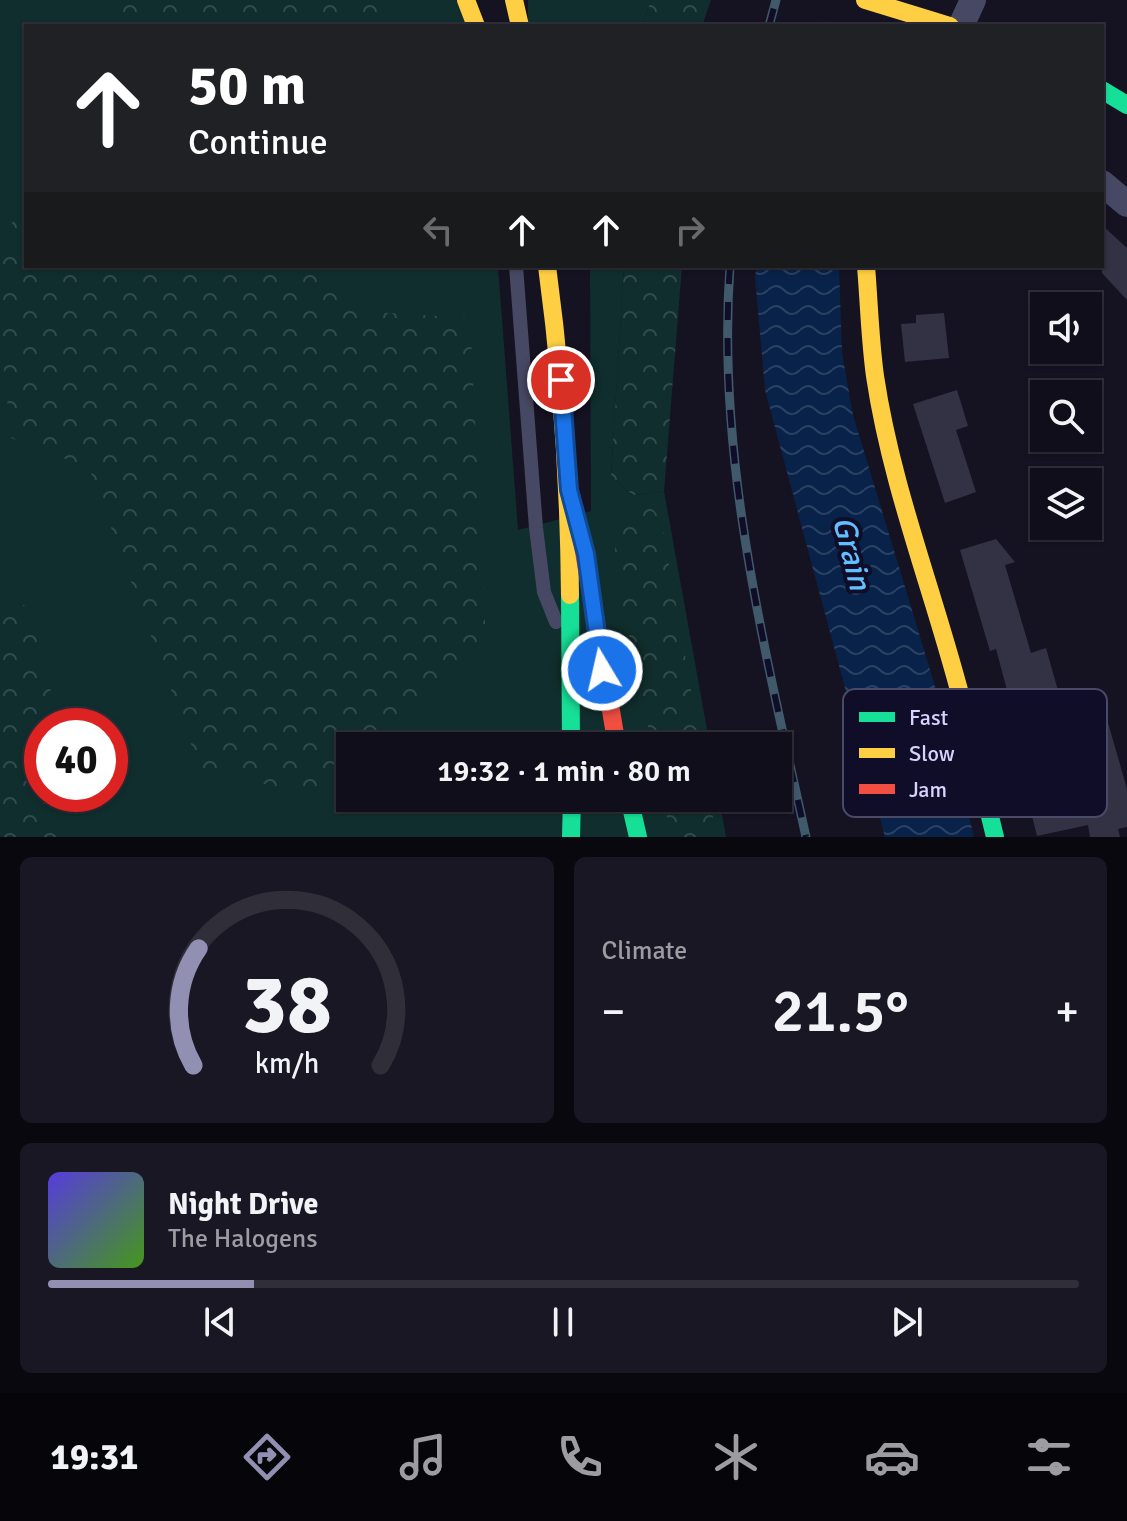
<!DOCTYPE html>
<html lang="en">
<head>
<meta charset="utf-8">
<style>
	body { margin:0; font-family:Signika,sans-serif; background:#191723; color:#f1f3f6; height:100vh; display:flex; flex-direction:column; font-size:30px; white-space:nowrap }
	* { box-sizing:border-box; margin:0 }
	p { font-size:26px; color:#9c9ca2 }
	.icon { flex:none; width:44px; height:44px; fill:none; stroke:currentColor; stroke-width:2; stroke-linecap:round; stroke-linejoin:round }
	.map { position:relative; height:837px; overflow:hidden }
	.side { display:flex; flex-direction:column; gap:20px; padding:20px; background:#09080e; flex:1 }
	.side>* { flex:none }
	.top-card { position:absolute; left:24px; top:24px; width:1080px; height:244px; border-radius:0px; box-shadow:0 2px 6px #0004,0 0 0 2px #302e39; background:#202124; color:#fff; overflow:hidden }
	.controls { position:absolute; left:1030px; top:292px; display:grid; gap:16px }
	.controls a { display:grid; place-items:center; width:72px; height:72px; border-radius:0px; background:#100e1a; box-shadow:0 2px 6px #0004,0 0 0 2px #302e39; font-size:40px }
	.speed { position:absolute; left:24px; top:708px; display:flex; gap:16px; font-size:40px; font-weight:700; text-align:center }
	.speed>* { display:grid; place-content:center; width:104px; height:104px; border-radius:50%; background:#100e1a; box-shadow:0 2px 6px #0004,0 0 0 2px #302e39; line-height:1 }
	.speed .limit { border:12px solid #d22; background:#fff; color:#111 }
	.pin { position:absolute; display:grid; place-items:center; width:68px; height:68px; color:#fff; margin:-34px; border:4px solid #fff; border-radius:50%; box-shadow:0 2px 8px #0007 }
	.me { position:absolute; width:88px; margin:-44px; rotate:351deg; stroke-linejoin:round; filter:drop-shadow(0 0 6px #0008) }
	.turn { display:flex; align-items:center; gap:28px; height:168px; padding:0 32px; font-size:36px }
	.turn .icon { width:104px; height:104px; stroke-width:2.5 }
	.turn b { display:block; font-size:56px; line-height:68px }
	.lanes { display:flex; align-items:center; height:76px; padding:0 32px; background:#0003; justify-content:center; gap:40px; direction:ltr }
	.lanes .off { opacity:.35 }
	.big { font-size:60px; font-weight:600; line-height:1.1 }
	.side .card { flex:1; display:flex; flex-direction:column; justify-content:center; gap:12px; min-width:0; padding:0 28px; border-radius:12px; background:#191723 }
	.side .dial { align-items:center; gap:0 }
	.dial svg { height:208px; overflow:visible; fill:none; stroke:#302e39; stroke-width:7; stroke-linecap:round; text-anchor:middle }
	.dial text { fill:#f1f3f6; stroke:none }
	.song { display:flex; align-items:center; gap:24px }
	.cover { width:96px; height:96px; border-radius:12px; background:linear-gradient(135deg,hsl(250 70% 55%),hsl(100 70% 35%)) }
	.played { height:8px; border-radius:4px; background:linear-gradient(90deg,#9290b2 20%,#302e39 20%) }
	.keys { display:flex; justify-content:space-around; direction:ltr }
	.heat { display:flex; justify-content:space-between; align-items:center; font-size:44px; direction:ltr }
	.side .tiles { flex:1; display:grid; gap:20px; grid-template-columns:1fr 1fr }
	.card:last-child { grid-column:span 2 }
	.trip { position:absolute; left:336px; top:732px; width:456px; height:80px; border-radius:0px; background:#100e1a; box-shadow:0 2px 6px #0004,0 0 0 2px #302e39; font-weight:600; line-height:80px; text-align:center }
	.dock { display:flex; height:128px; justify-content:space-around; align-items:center; background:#06060a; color:#9c9ca2 }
	.dock .icon { width:56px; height:56px }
	.dock .active { color:#9290b2 }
	.dock b { font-size:36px; color:#f1f3f6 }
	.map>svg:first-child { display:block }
	.green { fill:#102e2d; fill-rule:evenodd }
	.forest { fill:url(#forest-crowns) }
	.water { fill:url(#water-waves) }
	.pier { fill:#151322 }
	.building { fill:#333144 }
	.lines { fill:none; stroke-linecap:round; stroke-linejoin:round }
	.lane { stroke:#474863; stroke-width:14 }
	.street { stroke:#474863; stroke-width:26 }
	.fast { stroke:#16e098; stroke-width:18 }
	.slow { stroke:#ffcf43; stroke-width:18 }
	.jam { stroke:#f24e42; stroke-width:18 }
	.rail-casing { stroke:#40596b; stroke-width:9 }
	.rail { stroke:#100d28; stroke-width:6; stroke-dasharray:18; stroke-linecap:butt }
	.route-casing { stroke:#114b97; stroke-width:20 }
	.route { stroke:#1a73e8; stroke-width:14 }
	.labels { text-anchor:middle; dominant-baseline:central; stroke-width:8; stroke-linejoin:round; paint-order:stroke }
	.water-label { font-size:32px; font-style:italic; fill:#62bfff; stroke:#100d28 }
	.key { fill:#100d28; stroke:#4b4968; stroke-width:2 }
	.key-label { font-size:22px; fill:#d6d4ff }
</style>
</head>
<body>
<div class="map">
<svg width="1127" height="837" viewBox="0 0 1127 837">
	<defs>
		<pattern id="forest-crowns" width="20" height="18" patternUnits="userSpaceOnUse" patternTransform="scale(2)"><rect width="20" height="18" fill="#102e2d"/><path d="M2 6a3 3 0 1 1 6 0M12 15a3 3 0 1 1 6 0" fill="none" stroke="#324b4c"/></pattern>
		<pattern id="water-waves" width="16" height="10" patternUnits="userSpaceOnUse" patternTransform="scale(2)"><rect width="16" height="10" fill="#082249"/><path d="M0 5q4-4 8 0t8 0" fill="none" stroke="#2b4164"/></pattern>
	</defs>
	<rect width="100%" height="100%" fill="#151322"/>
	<path class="green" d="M0,0h459l9,26h-442v240h472l20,264 73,-19 -1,-245h34l-13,210 22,19 31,-4 46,255h-360v52h369l7,39h-726zM42,726h68v68h-68z
		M528,0h123l-9,26h-114z"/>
	<path class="forest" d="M111,0h283l2,3 -14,23h-282z
		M651,0h60l-9,26h-60z
		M26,191v75h304l12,44 128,8 16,322 -119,106h-17v15l-37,33 -112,-23 -112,-303 -78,-30 -11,-110v-78z
		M624,266h58l-18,225 -31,4 -22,-19z
		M650,506l11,13 40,227h-49l-36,-173 -2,-53z
		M0,590l30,19 28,111v6h-16v68h15l-1,43h-56z
		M663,798h47l6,39h-45z"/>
	<path class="water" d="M757,266h82l3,87 11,62 97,321 24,101h-89l-120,-447 -10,-113z"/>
	<path class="pier" d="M812,0h109l-13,26h-54l-47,-14z"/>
	<path class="building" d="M1102,225l25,23v52l-25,-27z
		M944,313l5,45 -44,4 -4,-38 15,-1v-8z
		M957,390l11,36 -12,4 20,62 -31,11 -32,-99z
		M996,539l19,23 -10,3 26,88 15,-5 15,53 38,-10 28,98v38l-9,2 2,8h-30l-2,-12 -51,11 -36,-145 6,-1 -11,-41 -6,2 -30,-101z"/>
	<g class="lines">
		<path class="lane" d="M516,266l20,262 8,64 12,30"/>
		<path class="street" d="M961,26l12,-26
			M1102,183l25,21"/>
		<path class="fast" d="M1102,90l25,15
			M570,595l1,151
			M965,713l30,124
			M629,798l9,39
			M571,837l1,-39"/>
		<path class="slow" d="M466,0l10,26
			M514,0l6,26
			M865,0l85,26
			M547,266c15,110 22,219 23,329
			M866,266c3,36 4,74 9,110 17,115 62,224 90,337"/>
		<path class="jam" d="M582,540l35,206"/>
		<g class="rail-casing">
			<path id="rail" d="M769,26l7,-26
				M730,266c-14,193 35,384 76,571"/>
		</g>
		<use href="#rail" class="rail"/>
	</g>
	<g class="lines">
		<g class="route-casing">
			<path id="route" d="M561,380l8,110 17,64 16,116"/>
		</g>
		<use href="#route" class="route"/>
	</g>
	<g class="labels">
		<g class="water-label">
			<text transform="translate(852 553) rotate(76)">Grain</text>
		</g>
	</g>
	<rect x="843" y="689" width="264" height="128" rx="12" class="key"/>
	<rect x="859" y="712" width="36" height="10" fill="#16e098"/>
	<rect x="859" y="748" width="36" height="10" fill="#ffcf43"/>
	<rect x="859" y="784" width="36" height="10" fill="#f24e42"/>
	<g class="key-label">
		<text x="909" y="725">Fast</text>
		<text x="909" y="761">Slow</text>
		<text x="909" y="797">Jam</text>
	</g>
</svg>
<div class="controls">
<a><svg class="icon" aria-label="sound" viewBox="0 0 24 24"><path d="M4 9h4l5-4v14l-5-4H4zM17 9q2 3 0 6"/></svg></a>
<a><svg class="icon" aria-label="search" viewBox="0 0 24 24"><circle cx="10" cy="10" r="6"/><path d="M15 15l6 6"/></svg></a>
<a><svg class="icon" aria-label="layers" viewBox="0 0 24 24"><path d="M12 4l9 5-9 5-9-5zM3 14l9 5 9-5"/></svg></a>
</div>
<div class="speed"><div class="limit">40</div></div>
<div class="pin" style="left:561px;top:380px;background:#d93025"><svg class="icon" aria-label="arrive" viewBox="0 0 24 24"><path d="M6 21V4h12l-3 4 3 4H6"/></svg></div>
<svg class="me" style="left:602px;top:670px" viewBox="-20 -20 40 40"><circle r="17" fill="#1a73e8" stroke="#fff" stroke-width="3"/><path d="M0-11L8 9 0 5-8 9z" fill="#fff"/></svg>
<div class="trip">19:32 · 1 min · 80 m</div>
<div class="top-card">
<div class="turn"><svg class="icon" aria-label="ahead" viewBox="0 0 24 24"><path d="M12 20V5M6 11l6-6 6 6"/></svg><div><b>50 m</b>Continue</div></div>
<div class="lanes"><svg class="icon off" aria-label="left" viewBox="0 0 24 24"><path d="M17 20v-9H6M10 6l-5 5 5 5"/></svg><svg class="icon" aria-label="ahead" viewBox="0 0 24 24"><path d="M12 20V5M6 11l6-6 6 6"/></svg><svg class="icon" aria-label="ahead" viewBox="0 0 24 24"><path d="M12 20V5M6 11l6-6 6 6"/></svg><svg class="icon off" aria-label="right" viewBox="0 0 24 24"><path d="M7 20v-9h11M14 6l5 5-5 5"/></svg></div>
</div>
</div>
<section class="side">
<div class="tiles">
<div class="card dial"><svg viewBox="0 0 100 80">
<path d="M14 69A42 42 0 1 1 86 69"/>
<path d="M14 69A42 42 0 0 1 16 24" stroke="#9290b2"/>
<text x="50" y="56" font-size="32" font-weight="700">38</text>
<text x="50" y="72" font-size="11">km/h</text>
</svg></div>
<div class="card"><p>Climate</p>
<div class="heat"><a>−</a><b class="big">21.5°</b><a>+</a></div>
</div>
<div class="card">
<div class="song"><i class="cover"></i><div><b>Night Drive</b><p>The Halogens</p></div></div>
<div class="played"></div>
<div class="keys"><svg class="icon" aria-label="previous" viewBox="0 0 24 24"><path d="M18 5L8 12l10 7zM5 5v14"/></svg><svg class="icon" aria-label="pause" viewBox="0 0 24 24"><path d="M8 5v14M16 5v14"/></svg><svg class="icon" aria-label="next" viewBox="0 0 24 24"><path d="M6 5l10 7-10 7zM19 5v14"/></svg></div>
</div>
</div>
</section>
<nav class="dock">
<b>19:31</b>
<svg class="icon active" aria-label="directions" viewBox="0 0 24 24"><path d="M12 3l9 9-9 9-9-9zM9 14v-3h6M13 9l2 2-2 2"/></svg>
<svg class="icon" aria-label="music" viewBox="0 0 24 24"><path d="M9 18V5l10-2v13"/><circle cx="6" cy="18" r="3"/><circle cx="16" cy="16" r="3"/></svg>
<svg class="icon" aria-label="phone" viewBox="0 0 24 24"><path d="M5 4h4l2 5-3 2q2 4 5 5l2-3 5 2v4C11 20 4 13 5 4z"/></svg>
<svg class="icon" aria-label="climate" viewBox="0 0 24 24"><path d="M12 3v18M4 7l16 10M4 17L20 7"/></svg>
<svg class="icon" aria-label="car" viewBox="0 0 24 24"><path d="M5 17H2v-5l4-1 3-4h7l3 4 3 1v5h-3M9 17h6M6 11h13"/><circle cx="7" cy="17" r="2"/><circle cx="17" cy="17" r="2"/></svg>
<svg class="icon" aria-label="filters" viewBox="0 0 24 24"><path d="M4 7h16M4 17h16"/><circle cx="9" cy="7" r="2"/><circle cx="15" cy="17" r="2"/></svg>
</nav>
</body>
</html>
